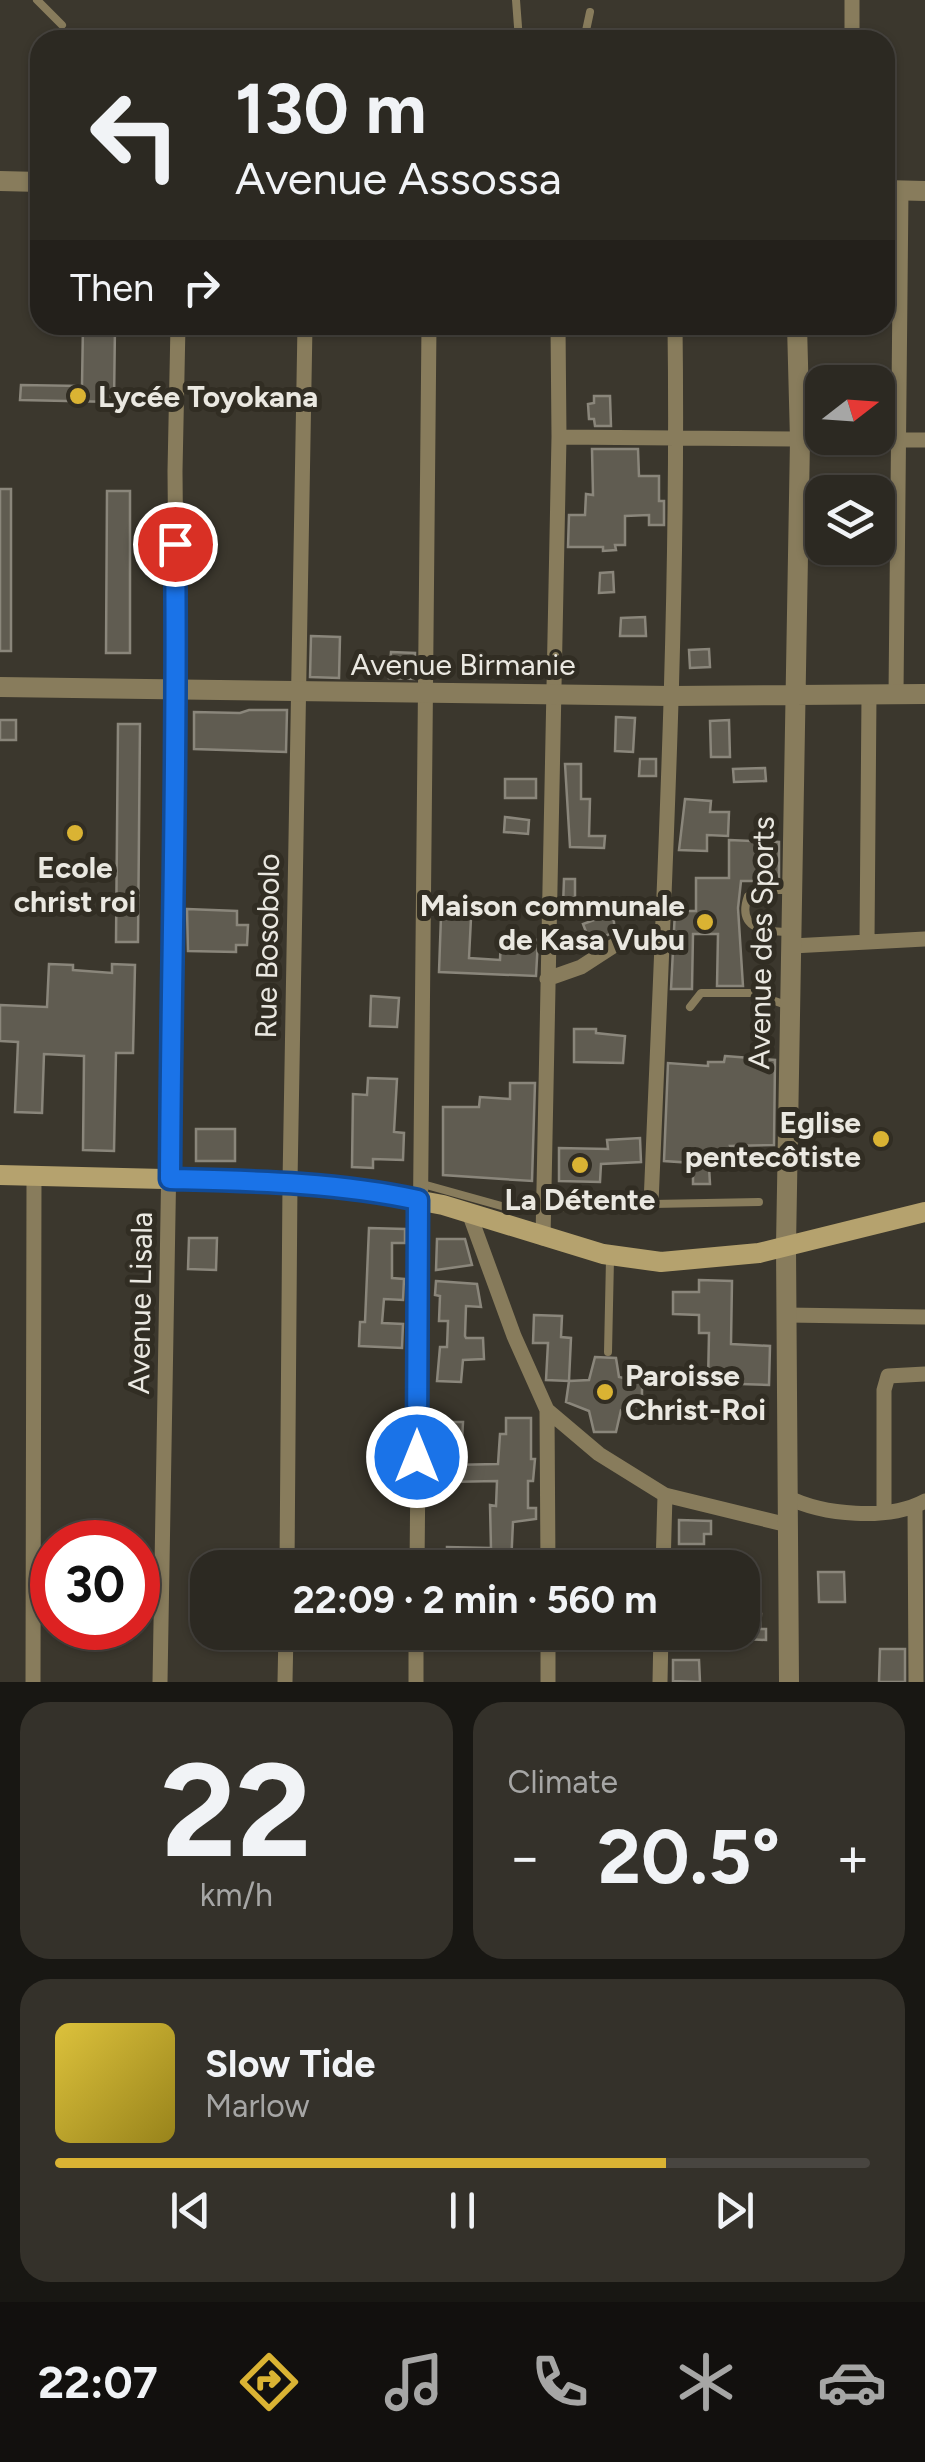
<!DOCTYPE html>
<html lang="en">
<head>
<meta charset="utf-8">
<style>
	body { margin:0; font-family:Figtree,sans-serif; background:#34312a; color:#f1f3f6; height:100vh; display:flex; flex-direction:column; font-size:38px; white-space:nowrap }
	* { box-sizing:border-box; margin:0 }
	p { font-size:32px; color:#a6a6a5 }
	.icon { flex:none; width:55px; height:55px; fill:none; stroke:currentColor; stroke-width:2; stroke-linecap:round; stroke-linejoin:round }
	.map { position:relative; height:1682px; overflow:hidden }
	.side { display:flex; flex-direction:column; gap:20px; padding:20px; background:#181713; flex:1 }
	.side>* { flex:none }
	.hud { position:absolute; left:30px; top:30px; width:865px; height:305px; border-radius:30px; box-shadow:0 2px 8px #0004,0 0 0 2px #484540; background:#2c2922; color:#f1f3f6; overflow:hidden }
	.needle { width:65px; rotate:73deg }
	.tools { position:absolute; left:805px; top:365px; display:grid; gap:20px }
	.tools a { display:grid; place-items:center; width:90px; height:90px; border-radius:20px; background:#2c2922; box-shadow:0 2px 8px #0004,0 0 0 2px #484540; font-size:50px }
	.speed { position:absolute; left:30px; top:1520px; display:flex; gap:20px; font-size:50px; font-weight:700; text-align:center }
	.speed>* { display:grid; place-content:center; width:130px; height:130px; border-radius:50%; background:#2c2922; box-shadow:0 2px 8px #0004,0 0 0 2px #484540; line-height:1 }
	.speed .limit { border:15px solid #d22; background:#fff; color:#111 }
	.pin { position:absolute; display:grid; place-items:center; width:85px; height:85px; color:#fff; margin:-42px; border:5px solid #fff; border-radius:50%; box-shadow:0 2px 10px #0007 }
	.me { position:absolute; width:110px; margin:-55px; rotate:0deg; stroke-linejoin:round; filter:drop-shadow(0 0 8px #0008) }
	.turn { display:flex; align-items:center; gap:35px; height:210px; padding:0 40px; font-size:45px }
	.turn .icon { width:130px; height:130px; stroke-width:2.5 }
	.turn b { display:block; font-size:70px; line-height:85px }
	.then { display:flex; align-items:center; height:95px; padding:0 40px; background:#0003; gap:20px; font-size:38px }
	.big { font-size:75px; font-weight:700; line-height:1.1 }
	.side .widget { flex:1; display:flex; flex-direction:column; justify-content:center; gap:15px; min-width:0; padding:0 35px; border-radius:30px; background:#34312a }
	.side .dial { align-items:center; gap:0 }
	.dial b { font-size:130px; line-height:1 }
	.song { display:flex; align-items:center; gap:30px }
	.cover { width:120px; height:120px; border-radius:15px; background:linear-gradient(135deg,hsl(50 70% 55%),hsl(50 70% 35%)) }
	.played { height:10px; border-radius:5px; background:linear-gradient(90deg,#dab333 75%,#484540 75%) }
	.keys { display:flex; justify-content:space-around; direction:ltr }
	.heat { display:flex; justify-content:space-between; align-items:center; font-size:55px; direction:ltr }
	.side .tiles { flex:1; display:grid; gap:20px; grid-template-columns:1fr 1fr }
	.widget:last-child { grid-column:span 2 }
	.trip { position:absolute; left:190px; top:1550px; width:570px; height:100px; border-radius:30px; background:#2c2922; box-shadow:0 2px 8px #0004,0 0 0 2px #484540; font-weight:700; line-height:100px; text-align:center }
	.menu { display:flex; height:160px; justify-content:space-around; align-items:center; background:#12100e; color:#a6a6a5 }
	.menu .icon { width:70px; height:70px }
	.menu .on { color:#dab333 }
	.menu b { font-size:45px; color:#f1f3f6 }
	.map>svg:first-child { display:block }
	.building { fill:#605c51; stroke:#8a867b; stroke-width:2.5 }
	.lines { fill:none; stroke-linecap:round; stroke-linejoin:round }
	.service { stroke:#887c5c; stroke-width:8 }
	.minor { stroke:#887c5c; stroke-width:15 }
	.tertiary { stroke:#887c5c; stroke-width:20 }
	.secondary { stroke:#b5a26e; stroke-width:20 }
	.route-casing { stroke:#114b97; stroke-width:25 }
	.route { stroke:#1a73e8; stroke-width:18 }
	.poi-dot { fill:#dab333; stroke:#312d23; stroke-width:4 }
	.labels { text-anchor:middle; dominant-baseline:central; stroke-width:10; stroke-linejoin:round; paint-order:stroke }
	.poi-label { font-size:30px; font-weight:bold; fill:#eae8e1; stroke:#312d23; text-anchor:start }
	.street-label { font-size:30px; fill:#eae8e1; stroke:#312d23 }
</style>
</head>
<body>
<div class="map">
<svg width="925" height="1682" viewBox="0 0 925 1682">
	<rect width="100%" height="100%" fill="#3b372d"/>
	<path class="building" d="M83,325h32l-1,77 -94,-2 1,-15 61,1z
		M594,396h16l1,30h-16l-1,-7h-5l-1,-15 6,-1z
		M592,449h46l1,27h20v25h5v24h-15v-10l-24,1v29h-10l1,5 -13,1v-4h-35l1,-32h16l1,-21 7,1z
		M0,489h11v162h-11z
		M107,491h23v162h-24z
		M613,572l1,20 -15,1 1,-20z
		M645,617l1,19h-26l1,-18z
		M311,636l29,1 -1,41 -29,-1z
		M709,649l1,18 -20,1 -1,-18z
		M391,652l24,1 -1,26 -25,-1z
		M249,710h38l-1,42 -92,-3v-37l46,1z
		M616,717l19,1 -2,34 -18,-1z
		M0,720h16v20h-16z
		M729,720l1,37h-19l-1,-36z
		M118,724h22l-2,218h-22z
		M640,759h16v17h-17z
		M565,764h16v35h9l-1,37h16l-1,12 -34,-1z
		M765,768l1,13 -32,1 -1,-13z
		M505,779h31v19h-31z
		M685,799l26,2 -1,11h19l-1,24 -21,-1v16l-28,-1z
		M505,817l24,3 -1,14 -24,-2z
		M729,840l50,2v39h-38l-3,27 5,78h-26l1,-52h-25l-1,55h-21l4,-78h21v-33h33z
		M564,879h11v27h-12z
		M187,909l50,2v14h11l-1,20h-11v7l-48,-1z
		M613,913l2,19 -25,10 -7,-18z
		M441,916l30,2 -2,40 31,2 1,-22 37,2 -2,36 -97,-4z
		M49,964l24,1v5l39,3v-9l23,1 -2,88h-17l-2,98 -31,-1 1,-94 -40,-2 -2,59 -27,-1 3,-70 -18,-1v-36l47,2z
		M371,996l28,2 -2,29 -27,-1z
		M574,1029h22v4l29,3 -2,27 -49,-1z
		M725,1056l50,4 -1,85 -44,1 4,13 -25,8 1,17h-17v-21l-29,-2 4,-98 40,3v-4h16z
		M368,1078l29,1 -3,53 10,1 -1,27 -30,-1v9l-21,-1 1,-73 14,1z
		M510,1083h25l-3,98 -89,-6v-68h36l1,-10 30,2z
		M196,1129h39v32h-39z
		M640,1138l1,24 -40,2 -1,18 -41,-1v-33l49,1 -1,-9z
		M369,1228l36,1v14h-13v35l12,1 -1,21 -19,-1 -2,24 21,1 -1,24 -43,-2 1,-24h5z
		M189,1238h28l-1,32 -28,-1z
		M437,1239h28l7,26 -36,5z
		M699,1280l33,1 -1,63 39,2 -1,39 -61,-2 1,-50h-10v-18l-26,-1v-22h26z
		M436,1281l41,3 4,23 -15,-1 -1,30 1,2h17l1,21 -21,1 -2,22 -24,-1 3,-34h7l1,-26h-9l1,-25 -5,-1z
		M534,1315l28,1 -1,21 10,1 -2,43 -23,-1 2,-37h-15z
		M595,1357l21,1 3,19 23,5v24l-21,4 -5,22h-22l-5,-21 -23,-9 3,-21 20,-1z
		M506,1418h25v41h4l-2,22h-5v27h8v11l-23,3 -2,43 -21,-2 1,-4h-44v-12l44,1 -1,-43 6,1 1,-25 -51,1 4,-17 48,-1 2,-30h6z
		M448,1422h15l-1,20 -26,-1v-14h11z
		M679,1520l32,1v13h-7v10h-25z
		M818,1572h26l1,30h-26z
		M745,1613l16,1 -1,15h6v11l-21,-1z
		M587,1632h63l-1,14 -63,-5z
		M880,1649h25v33h-26z
		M673,1660h26l1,22 -27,-1z"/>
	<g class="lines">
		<path class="service" d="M37,0l25,25
			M516,0l3,40
			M584,40l6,-28
			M790,932c-24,0 -54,-2 -42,-36l19,-6h25
			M690,1007l11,-14h51l34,12
			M419,1183l97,27 84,-5 159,-3
			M608,1352l2,-93"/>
		<path class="minor" d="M852,40v-40
			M559,437l366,3
			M896,694l5,-504
			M867,942l2,-247
			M792,946l133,-7
			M547,979l34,-12 37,-24 44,-4
			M651,1204c12,-293 28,-586 24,-879
			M469,1213l45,123 33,74 52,44 66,41 123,30
			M543,1238l16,-801 -1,-112
			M786,1315l139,2
			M547,1410l1,158
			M787,1497c36,18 101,24 138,4
			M915,1506l1,176
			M884,1510v-120l4,-14 37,-2
			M287,1568l3,-386 15,-857
			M417,1568l12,-1243
			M663,1568l2,-73
			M548,1632v50
			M33,1682l1,-504
			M160,1682l17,-993 -2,-218 3,-146
			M285,1682l1,-50
			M416,1682v-50
			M660,1682l1,-50"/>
		<path class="tertiary" d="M0,181l40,1
			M885,190l40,1
			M0,687l671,9 254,-2
			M789,1682l-3,-436 14,-806 -3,-115"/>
		<path class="secondary" d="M0,1175l290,7 57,5 96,18 160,49 58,8 98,-9 166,-41"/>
	</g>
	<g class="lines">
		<g class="route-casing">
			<path id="route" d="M175,544c3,212 -4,423 -5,635 83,2 166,3 248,21l-1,257"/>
		</g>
		<use href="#route" class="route"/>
	</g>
	<g class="poi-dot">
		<circle cx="78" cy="396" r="10"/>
		<circle cx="75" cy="833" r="10"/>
		<circle cx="705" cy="922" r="10"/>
		<circle cx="881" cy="1139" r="10"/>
		<circle cx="580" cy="1165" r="10"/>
		<circle cx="605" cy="1392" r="10"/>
	</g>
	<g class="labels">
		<g class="poi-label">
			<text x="98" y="396">Lycée Toyokana</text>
			<text x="75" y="867" text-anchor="middle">Ecole<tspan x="75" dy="34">christ roi</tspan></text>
			<text x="685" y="905" text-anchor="end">Maison communale<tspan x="685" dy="34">de Kasa Vubu</tspan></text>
			<text x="861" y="1122" text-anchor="end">Eglise<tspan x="861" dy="34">pentecôtiste</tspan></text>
			<text x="580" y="1199" text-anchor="middle">La Détente</text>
			<text x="625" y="1375">Paroisse<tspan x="625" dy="34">Christ-Roi</tspan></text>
		</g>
		<g class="street-label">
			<text x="463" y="664">Avenue Birmanie</text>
			<text transform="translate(761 943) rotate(-89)">Avenue des Sports</text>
			<text transform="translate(267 946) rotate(-89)">Rue Bosobolo</text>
			<text transform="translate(140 1303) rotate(-89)">Avenue Lisala</text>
		</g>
	</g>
</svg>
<div class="tools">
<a><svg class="needle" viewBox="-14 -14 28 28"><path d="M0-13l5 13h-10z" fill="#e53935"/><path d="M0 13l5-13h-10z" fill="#a6a6a5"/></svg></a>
<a><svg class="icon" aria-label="layers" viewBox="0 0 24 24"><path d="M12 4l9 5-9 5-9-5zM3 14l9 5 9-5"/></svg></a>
</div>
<div class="speed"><div class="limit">30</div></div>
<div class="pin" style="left:175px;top:544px;background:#d93025"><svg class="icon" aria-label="arrive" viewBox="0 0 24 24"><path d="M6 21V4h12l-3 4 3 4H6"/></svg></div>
<svg class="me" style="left:417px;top:1457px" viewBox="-20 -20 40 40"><circle r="17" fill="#1a73e8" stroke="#fff" stroke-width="3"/><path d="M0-11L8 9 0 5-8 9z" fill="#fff"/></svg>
<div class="trip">22:09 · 2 min · 560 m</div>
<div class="hud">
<div class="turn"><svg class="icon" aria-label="left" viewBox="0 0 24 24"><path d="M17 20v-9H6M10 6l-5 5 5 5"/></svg><div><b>130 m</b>Avenue Assossa</div></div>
<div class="then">Then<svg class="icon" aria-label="right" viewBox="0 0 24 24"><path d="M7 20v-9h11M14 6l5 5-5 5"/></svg></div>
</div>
</div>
<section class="side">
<div class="tiles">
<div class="widget dial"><b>22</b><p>km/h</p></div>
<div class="widget"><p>Climate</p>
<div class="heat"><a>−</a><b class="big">20.5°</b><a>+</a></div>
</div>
<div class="widget">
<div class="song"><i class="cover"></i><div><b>Slow Tide</b><p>Marlow</p></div></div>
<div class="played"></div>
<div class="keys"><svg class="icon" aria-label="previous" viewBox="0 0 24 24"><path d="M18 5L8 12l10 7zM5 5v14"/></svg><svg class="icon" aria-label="pause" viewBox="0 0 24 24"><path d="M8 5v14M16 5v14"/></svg><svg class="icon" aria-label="next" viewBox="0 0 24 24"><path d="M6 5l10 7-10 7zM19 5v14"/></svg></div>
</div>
</div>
</section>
<nav class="menu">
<b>22:07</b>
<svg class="icon on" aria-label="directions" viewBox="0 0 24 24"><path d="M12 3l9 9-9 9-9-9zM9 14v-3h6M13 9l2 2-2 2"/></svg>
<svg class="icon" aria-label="music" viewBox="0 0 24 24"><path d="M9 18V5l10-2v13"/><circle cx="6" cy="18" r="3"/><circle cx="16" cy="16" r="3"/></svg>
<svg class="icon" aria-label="phone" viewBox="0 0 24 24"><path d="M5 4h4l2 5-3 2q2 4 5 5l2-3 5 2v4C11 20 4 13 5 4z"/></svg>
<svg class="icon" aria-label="climate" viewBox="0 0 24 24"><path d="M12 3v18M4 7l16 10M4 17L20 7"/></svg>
<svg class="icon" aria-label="car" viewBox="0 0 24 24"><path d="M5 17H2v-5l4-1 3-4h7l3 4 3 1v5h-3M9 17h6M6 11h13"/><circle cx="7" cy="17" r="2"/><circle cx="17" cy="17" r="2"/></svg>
</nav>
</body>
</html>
